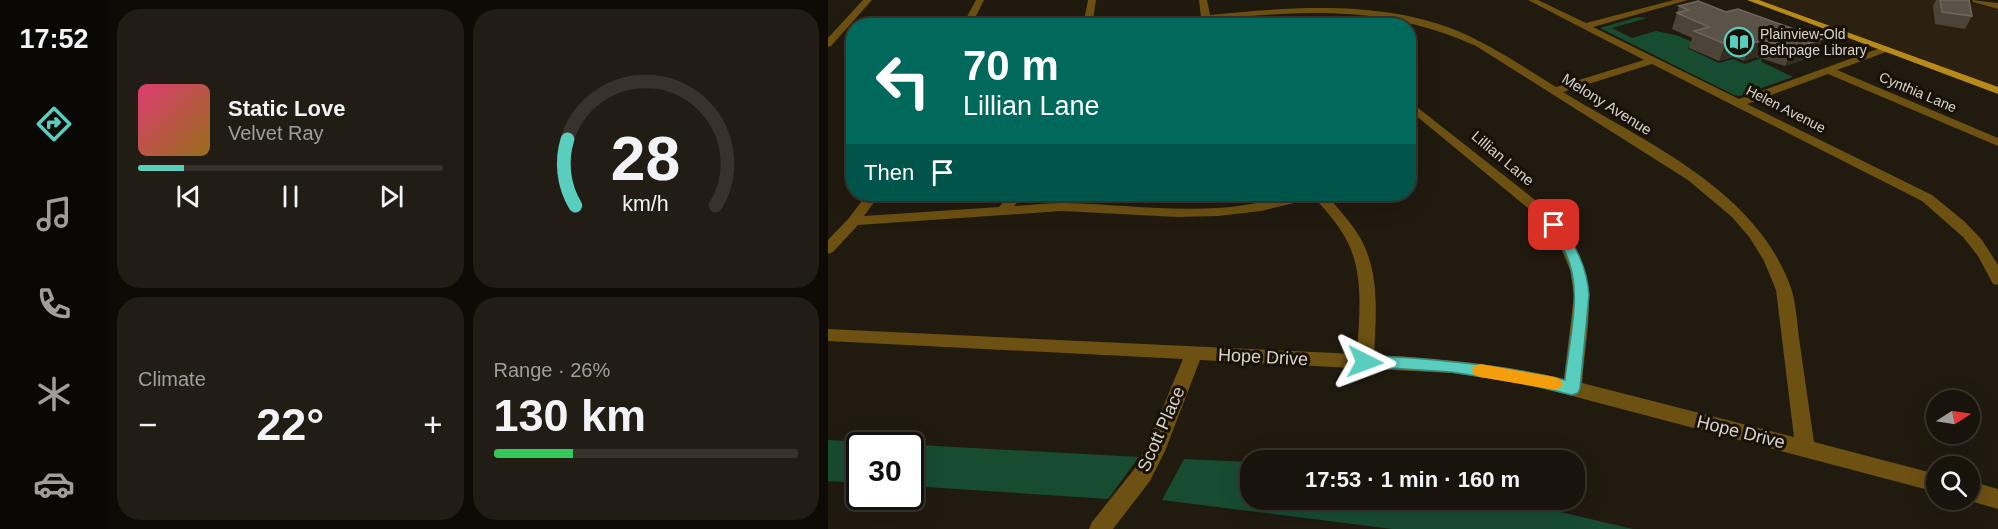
<!DOCTYPE html>
<html lang="en">
<head>
<meta charset="utf-8">
<style>
	body { margin:0; font-family:Helvetica,sans-serif; background:#221d14; color:#f1f3f6; height:100vh; display:flex; flex-direction:column; font-size:22px; white-space:nowrap }
	* { box-sizing:border-box; margin:0 }
	p { font-size:20px; color:#9f9e9d }
	.icon { flex:none; width:33px; height:33px; fill:none; stroke:currentColor; stroke-width:2; stroke-linecap:round; stroke-linejoin:round }
	.map { position:relative; flex:1; overflow:hidden }
	.sheet { display:flex; flex-direction:column; gap:9px; padding:9px; background:#0e0b06; width:720px }
	.sheet>* { flex:none }
	.banner { position:absolute; left:18px; top:18px; width:570px; height:183px; border-radius:24px; box-shadow:0 6px 24px #0002,0 0 0 2px #37332c; background:#00695c; color:#fff; overflow:hidden }
	.needle { width:39px; rotate:78deg }
	.controls { position:absolute; left:1098px; top:390px; display:grid; gap:12px }
	.controls a { display:grid; place-items:center; width:54px; height:54px; border-radius:50%; background:#19140b; box-shadow:0 6px 24px #0002,0 0 0 2px #37332c; font-size:30px }
	.speed { position:absolute; left:18px; top:432px; display:flex; gap:12px; font-size:30px; font-weight:700; text-align:center }
	.speed>* { display:grid; place-content:center; width:78px; height:78px; border-radius:50%; background:#19140b; box-shadow:0 6px 24px #0002,0 0 0 2px #37332c; line-height:1 }
	.speed .limit { border:3px solid #111; border-radius:9px; background:#fff; color:#111 }
	.pin { position:absolute; display:grid; place-items:center; width:51px; height:51px; color:#fff; margin:-26px; border-radius:12px; box-shadow:0 3px 9px #0006 }
	.me { position:absolute; width:66px; margin:-33px; rotate:93deg; stroke-linejoin:round; filter:drop-shadow(0 0 4px #0008) }
	.turn { display:flex; align-items:center; gap:21px; height:126px; padding:0 18px; font-size:27px }
	.turn .icon { width:78px; height:78px; stroke-width:2.5 }
	.turn b { display:block; font-size:42px; line-height:51px }
	.then { display:flex; align-items:center; height:57px; padding:0 18px; background:#0003; gap:12px; font-size:22px }
	.big { font-size:45px; font-weight:700; line-height:1.1 }
	.sheet .tile { flex:1; display:flex; flex-direction:column; justify-content:center; gap:9px; min-width:0; padding:0 21px; border-radius:24px; background:#221d14 }
	.sheet .dial { align-items:center; gap:0 }
	.dial svg { height:156px; overflow:visible; fill:none; stroke:#37332c; stroke-width:7; stroke-linecap:round; text-anchor:middle }
	.dial text { fill:#f1f3f6; stroke:none }
	.song { display:flex; align-items:center; gap:18px }
	.cover { width:72px; height:72px; border-radius:9px; background:linear-gradient(135deg,hsl(340 70% 55%),hsl(40 70% 35%)) }
	.played { height:6px; border-radius:3px; background:linear-gradient(90deg,#5acebe 15%,#37332c 15%) }
	.keys { display:flex; justify-content:space-around; direction:ltr }
	.heat { display:flex; justify-content:space-between; align-items:center; font-size:33px; direction:ltr }
	.charge { height:9px; border-radius:4px; background:linear-gradient(90deg,#34c759 26%,#37332c 0) }
	.sheet .tiles { flex:1; display:grid; gap:9px; grid-template-columns:repeat(2,1fr) }
	.trip { position:absolute; left:412px; top:450px; width:345px; height:60px; border-radius:24px; background:#19140b; box-shadow:0 6px 24px #0002,0 0 0 2px #37332c; font-weight:700; line-height:60px; text-align:center }
	main { display:flex; flex:1; min-height:0 }
	.tab-bar { display:flex; flex-direction:column; width:108px; justify-content:space-around; align-items:center; background:#0a0804; color:#9f9e9d }
	.tab-bar .icon { width:42px; height:42px }
	.tab-bar .selected { color:#5acebe }
	.tab-bar b { font-size:27px; color:#f1f3f6 }
	.map>svg:first-child { display:block }
	.built { fill:#2c2111 }
	.green { fill:#174c31 }
	.lines { fill:none; stroke-linecap:round; stroke-linejoin:round }
	.street { fill:#6d5112; fill-rule:evenodd }
	.primary { fill:#b78a1a; fill-rule:evenodd }
	.wall { fill:#4c4438 }
	.shaded-wall { fill:#342d21 }
	.building { fill:#5b5348; stroke:#6e675d; stroke-width:1.5 }
	.route { fill:#5acebe; stroke:#3a867c; stroke-width:1.5 }
	.slow { fill:#f59e0b }
	.labels { text-anchor:middle; dominant-baseline:central; stroke-width:6; stroke-linejoin:round; paint-order:stroke }
	.far-poi-label { font-size:14px; fill:#d8d3cc; stroke:#181107; text-anchor:start }
	.far-street-label { font-size:14px; fill:#d8d3cc; stroke:#181107 }
	.street-label { font-size:15px; fill:#d8d3cc; stroke:#181107 }
	.near-street-label { font-size:18px; fill:#d8d3cc; stroke:#181107 }
</style>
</head>
<body>
<main>
<nav class="tab-bar">
<b>17:52</b>
<svg class="icon selected" aria-label="directions" viewBox="0 0 24 24"><path d="M12 3l9 9-9 9-9-9zM9 14v-3h6M13 9l2 2-2 2"/></svg>
<svg class="icon" aria-label="music" viewBox="0 0 24 24"><path d="M9 18V5l10-2v13"/><circle cx="6" cy="18" r="3"/><circle cx="16" cy="16" r="3"/></svg>
<svg class="icon" aria-label="phone" viewBox="0 0 24 24"><path d="M5 4h4l2 5-3 2q2 4 5 5l2-3 5 2v4C11 20 4 13 5 4z"/></svg>
<svg class="icon" aria-label="climate" viewBox="0 0 24 24"><path d="M12 3v18M4 7l16 10M4 17L20 7"/></svg>
<svg class="icon" aria-label="car" viewBox="0 0 24 24"><path d="M5 17H2v-5l4-1 3-4h7l3 4 3 1v5h-3M9 17h6M6 11h13"/><circle cx="7" cy="17" r="2"/><circle cx="17" cy="17" r="2"/></svg>
</nav>
<section class="sheet">
<div class="tiles">
<div class="tile">
<div class="song"><i class="cover"></i><div><b>Static Love</b><p>Velvet Ray</p></div></div>
<div class="played"></div>
<div class="keys"><svg class="icon" aria-label="previous" viewBox="0 0 24 24"><path d="M18 5L8 12l10 7zM5 5v14"/></svg><svg class="icon" aria-label="pause" viewBox="0 0 24 24"><path d="M8 5v14M16 5v14"/></svg><svg class="icon" aria-label="next" viewBox="0 0 24 24"><path d="M6 5l10 7-10 7zM19 5v14"/></svg></div>
</div>
<div class="tile dial"><svg viewBox="0 0 100 80">
<path d="M14 69A42 42 0 1 1 86 69"/>
<path d="M14 69A42 42 0 0 1 10 35" stroke="#5acebe"/>
<text x="50" y="56" font-size="32" font-weight="700">28</text>
<text x="50" y="72" font-size="11">km/h</text>
</svg></div>
<div class="tile"><p>Climate</p>
<div class="heat"><a>−</a><b class="big">22°</b><a>+</a></div>
</div>
<div class="tile"><p>Range · 26%</p><b class="big">130 km</b><div class="charge"></div></div>
</div>
</section>
<div class="map">
<svg width="1170" height="529" viewBox="0 0 1170 529">
	<rect width="100%" height="100%" fill="#211a0f"/>
	<path class="built" d="M927,0h209l34,10v79z"/>
	<path class="green" d="M810,17l9,1 -35,10 20,10 24,-7 23,5 18,8 -10,4 32,15 14,-4 12,5 16,-6 1,4 31,15 -54,19 -5,-1 -134,-67z
		M0,440l311,17 -31,42 -197,-13 -1,-40h-50l-1,37 -31,-2z
		M356,459l67,3v38h258l124,29h-241l-230,-29z"/>
	<g class="lines">
		<path class="street" d="M35,0h9l-41,46 -3,1v-9z
			M148,0h8l-13,26h-9z
			M260,0h8l-4,26h-9z
			M371,0h8l3,15c79,-8 167,-15 243,14 37,15 69,37 103,58l88,-27 -116,-60h10l48,23 88,-23h14l-95,27 146,72 144,-52h6v4l-52,19 161,68v8l-170,-72 -81,30 185,91 33,27 17,18 16,25v20l-5,-1 -15,-28 -15,-19 -41,-36 -270,-137 -89,28c83,51 193,97 228,196 5,15 6,34 8,50 5,35 10,70 15,104l122,32v18l-413,-109 -72,-10 -251,-13 -35,91 -15,30 -37,48h-24l3,-7 44,-55 10,-19 37,-89 -355,-18v-12l529,25c2,-37 8,-80 -11,-115 -8,-15 -20,-28 -31,-41l-54,13 -43,5 -41,1 -115,-6 -204,14 -25,27 -5,2v-14l21,-22 18,-24h13l-16,22 135,-9 11,-13h14l-10,12c17,-1 34,-3 51,-3 50,1 101,8 152,5 37,-2 72,-14 109,-14 12,15 27,30 36,47 18,35 14,76 12,114 65,3 127,9 190,24l10,-84 -4,-25 -9,-22 -27,-35 -126,-104v-9l136,107c60,62 45,98 38,176l212,54 -18,-147 -12,-29 -14,-23 -18,-21 -44,-37 -212,-134c-92,-41 -168,-36 -266,-26l1,6h-9z
			M1144,0l26,3v6l-25,-7z
			M1142,481l28,8v20l-31,-9h3z"/>
		<path class="primary" d="M919,0h12l239,87v7z"/>
	</g>
	<path class="wall" d="M1108,0h33l3,16 -7,13 -30,-5 -2,-18z
		M851,6l47,6 96,27 -7,17 -30,10 -28,-9 -13,4 -11,-4 -14,4 -30,-13 3,-10 -20,-9z"/>
	<path class="shaded-wall" d="M994,39l-7,17 -30,10 7,-17z
		M911,40l-6,17 -14,4 6,-17z
		M936,40l-7,17 -13,4 6,-17z"/>
	<path class="building" d="M1112,0h29l3,16 -30,-4z
		M870,1l28,11 12,-3 84,30 -30,10 -28,-9 -14,4 -11,-4 -14,4 -31,-13 15,-4 -32,-14 11,-3 -9,-4z"/>
	<path class="route" d="M726,221l5,1c16,23 28,44 30,73l-9,93 -2,5 -6,2 -49,-12 -72,-11 -92,-6 -2,-4 2,-5 6,-2c67,4 133,9 200,25 4,-42 20,-94 -2,-132 -4,-8 -10,-16 -15,-23z"/>
	<path class="slow" d="M652,364l75,13 5,2 3,5 -3,4 -5,2 -75,-13 -6,-2 -2,-5 2,-4z"/>
	<defs>
		<g id="library-ring" transform="scale(1.5)"><circle r="9.5" fill="#181107" stroke="#5acebe" stroke-width="1.5"/><path d="M-6-4Q-3-5.5-.7-3.5V5Q-3 3-6 4ZM6-4Q3-5.5 .7-3.5V5Q3 3 6 4Z" fill="#5acebe"/></g>
	</defs>
	<g fill-rule="evenodd">
		<use href="#library-ring" x="911" y="42"/>
	</g>
	<g class="labels">
		<g class="far-poi-label">
			<text x="932" y="34">Plainview-Old<tspan x="932" dy="16">Bethpage Library</tspan></text>
		</g>
		<g class="far-street-label">
			<text transform="translate(1090 92) rotate(23)">Cynthia Lane</text>
			<text transform="translate(958 109) rotate(27)">Helen Avenue</text>
		</g>
		<g class="street-label">
			<text transform="translate(779 104) rotate(32)">Melony Avenue</text>
			<text transform="translate(675 158) rotate(40)">Lillian Lane</text>
		</g>
		<g class="near-street-label">
			<text transform="translate(435 357) rotate(3)">Hope Drive</text>
			<text transform="translate(333 429) rotate(-66)">Scott Place</text>
			<text transform="translate(913 432) rotate(14)">Hope Drive</text>
		</g>
	</g>
</svg>
<div class="controls">
<a><svg class="needle" viewBox="-14 -14 28 28"><path d="M0-13l5 13h-10z" fill="#e53935"/><path d="M0 13l5-13h-10z" fill="#9f9e9d"/></svg></a>
<a><svg class="icon" aria-label="search" viewBox="0 0 24 24"><circle cx="10" cy="10" r="6"/><path d="M15 15l6 6"/></svg></a>
</div>
<div class="speed"><div class="limit">30</div></div>
<div class="pin" style="left:726px;top:225px;background:#d93025"><svg class="icon" aria-label="arrive" viewBox="0 0 24 24"><path d="M6 21V4h12l-3 4 3 4H6"/></svg></div>
<svg class="me" style="left:537px;top:362px" viewBox="-20 -20 40 40"><path d="M0-17L14 15 0 8-14 15z" fill="#5acebe" stroke="#fff" stroke-width="4"/></svg>
<div class="trip">17:53 · 1 min · 160 m</div>
<div class="banner">
<div class="turn"><svg class="icon" aria-label="left" viewBox="0 0 24 24"><path d="M17 20v-9H6M10 6l-5 5 5 5"/></svg><div><b>70 m</b>Lillian Lane</div></div>
<div class="then">Then<svg class="icon" aria-label="arrive" viewBox="0 0 24 24"><path d="M6 21V4h12l-3 4 3 4H6"/></svg></div>
</div>
</div>
</main>
</body>
</html>
